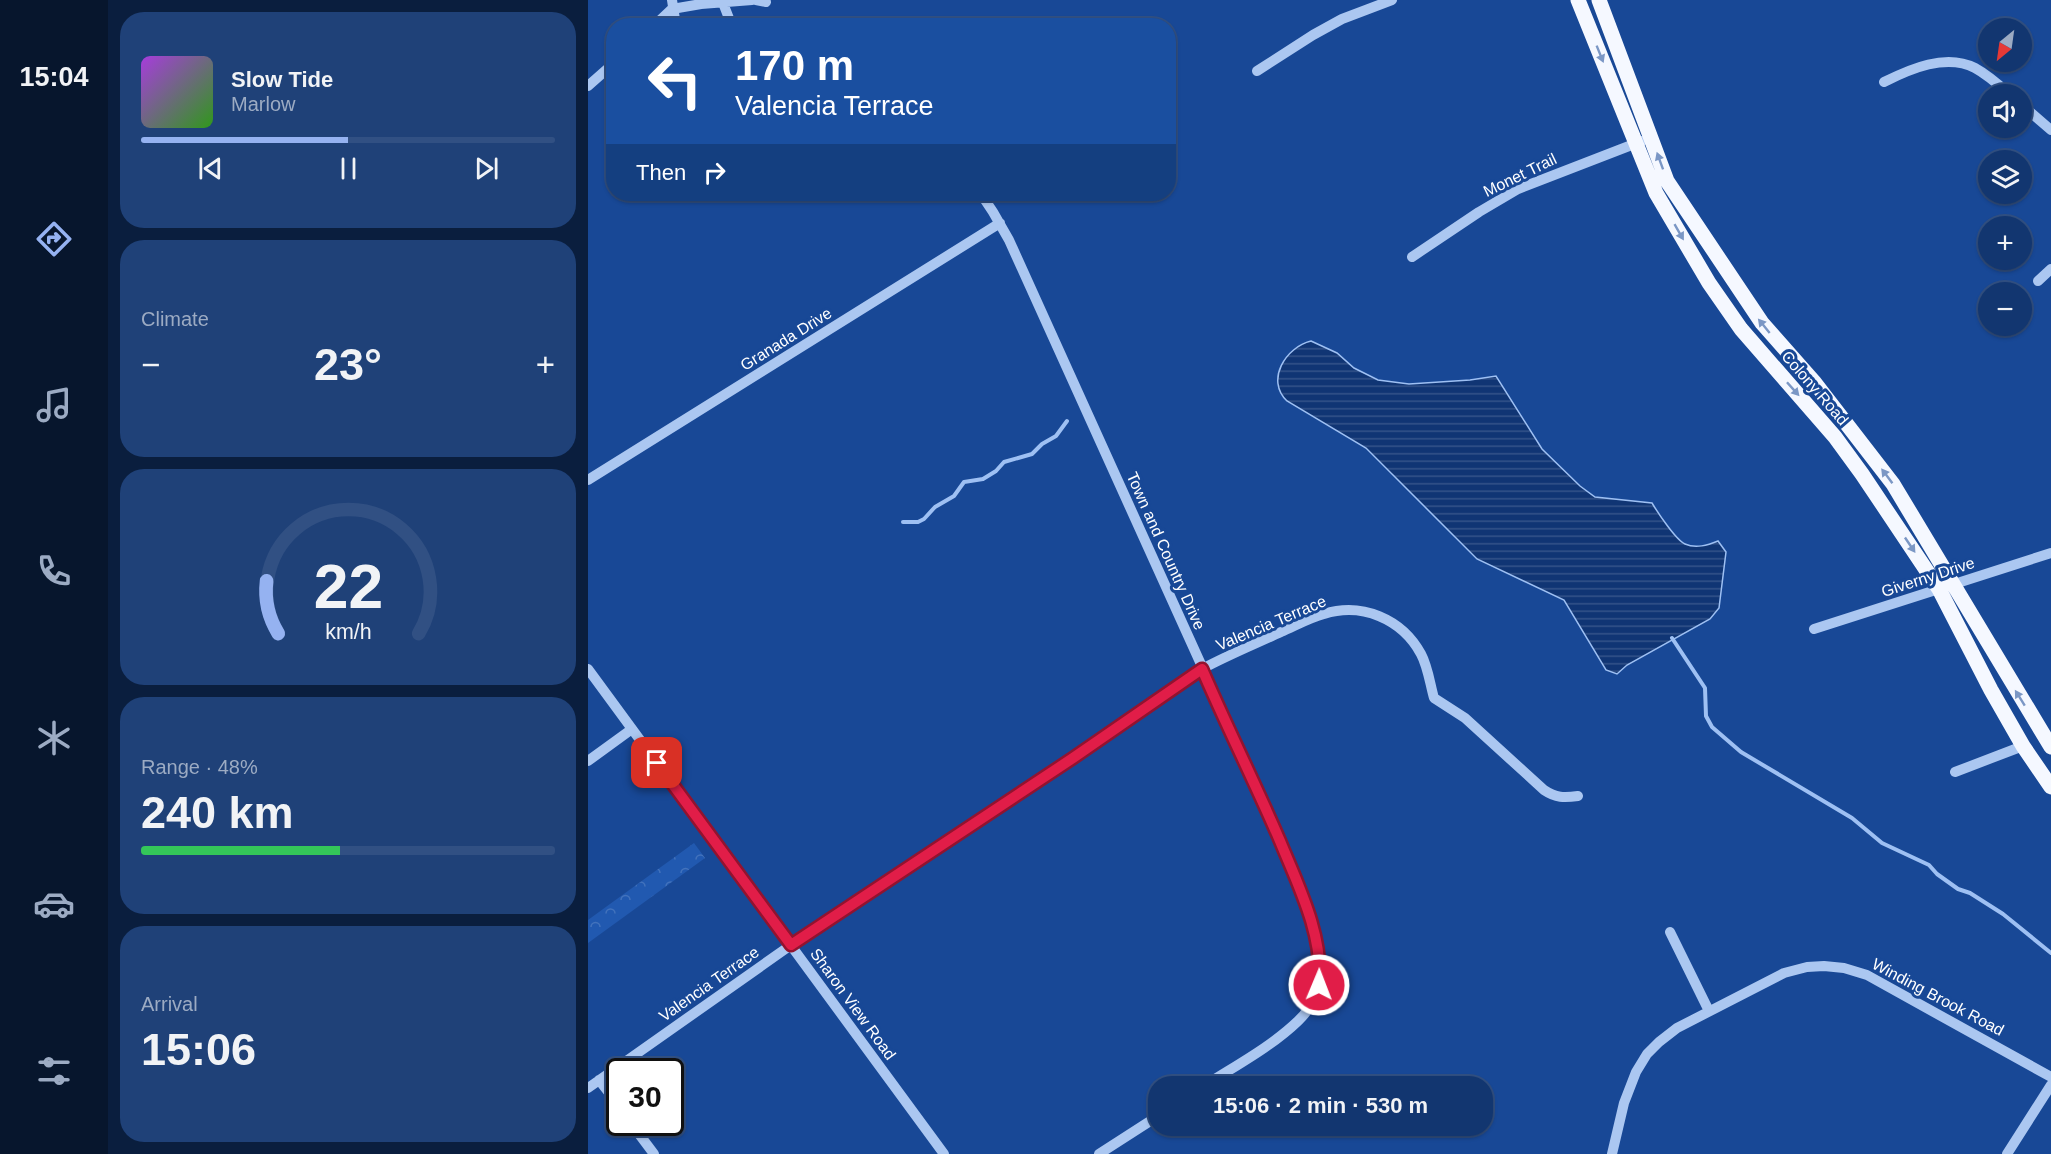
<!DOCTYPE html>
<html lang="en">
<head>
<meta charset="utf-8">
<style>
	body { margin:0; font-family:Arial,sans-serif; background:#1f4178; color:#f1f3f6; height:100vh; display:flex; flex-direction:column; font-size:22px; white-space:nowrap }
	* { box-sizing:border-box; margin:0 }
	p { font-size:20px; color:#9cabc3 }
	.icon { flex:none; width:33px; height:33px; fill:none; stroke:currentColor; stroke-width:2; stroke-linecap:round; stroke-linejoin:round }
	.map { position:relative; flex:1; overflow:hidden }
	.panel { display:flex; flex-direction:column; gap:12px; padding:12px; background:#0a1e3e; width:480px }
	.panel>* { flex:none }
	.guide { position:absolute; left:18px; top:18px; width:570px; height:183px; border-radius:24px; box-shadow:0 2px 4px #0004,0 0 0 2px #315083; background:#1a4fa0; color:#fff; overflow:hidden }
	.needle { width:39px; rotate:209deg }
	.buttons { position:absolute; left:1390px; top:18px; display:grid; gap:12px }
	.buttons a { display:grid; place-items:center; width:54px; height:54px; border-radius:50%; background:#123670; box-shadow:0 2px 4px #0004,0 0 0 2px #315083; font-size:30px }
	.speed { position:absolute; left:18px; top:1058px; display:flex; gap:12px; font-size:30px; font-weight:700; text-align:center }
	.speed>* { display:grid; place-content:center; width:78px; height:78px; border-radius:50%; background:#123670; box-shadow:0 2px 4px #0004,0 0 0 2px #315083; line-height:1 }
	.speed .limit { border:3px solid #111; border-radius:9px; background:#fff; color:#111 }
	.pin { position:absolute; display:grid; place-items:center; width:51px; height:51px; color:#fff; margin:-26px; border-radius:12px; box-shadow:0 3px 9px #0006 }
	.me { position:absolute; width:66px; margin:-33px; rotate:1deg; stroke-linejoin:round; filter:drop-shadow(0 0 4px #0008) }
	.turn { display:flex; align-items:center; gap:21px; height:126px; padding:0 30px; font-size:27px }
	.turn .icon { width:78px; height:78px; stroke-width:2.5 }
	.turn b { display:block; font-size:42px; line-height:51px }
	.then { display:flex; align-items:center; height:57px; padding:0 30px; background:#0003; gap:12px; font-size:22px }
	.big { font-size:45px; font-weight:800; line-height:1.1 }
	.panel .card { flex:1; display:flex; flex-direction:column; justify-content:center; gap:9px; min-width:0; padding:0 21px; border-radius:24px; background:#1f4178 }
	.panel .dial { align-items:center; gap:0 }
	.dial svg { height:156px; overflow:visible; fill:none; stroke:#315083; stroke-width:7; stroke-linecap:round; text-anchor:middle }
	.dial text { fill:#f1f3f6; stroke:none }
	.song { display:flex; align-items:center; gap:18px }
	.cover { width:72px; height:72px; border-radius:9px; background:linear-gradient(135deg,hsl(280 70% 55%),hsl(110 70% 35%)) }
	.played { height:6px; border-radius:3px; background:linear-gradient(90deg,#95b2f1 50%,#315083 50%) }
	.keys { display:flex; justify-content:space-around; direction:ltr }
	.heat { display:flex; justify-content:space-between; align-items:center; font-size:33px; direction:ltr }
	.charge { height:9px; border-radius:4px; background:linear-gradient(90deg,#34c759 48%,#315083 0) }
	.trip { position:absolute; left:560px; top:1076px; width:345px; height:60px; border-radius:24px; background:#123670; box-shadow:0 2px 4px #0004,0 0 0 2px #315083; font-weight:800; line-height:60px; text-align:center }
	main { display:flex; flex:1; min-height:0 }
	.tabs { display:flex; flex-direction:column; width:108px; justify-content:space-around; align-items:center; background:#07162d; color:#9cabc3 }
	.tabs .icon { width:42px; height:42px }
	.tabs .on { color:#95b2f1 }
	.tabs b { font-size:27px; color:#f1f3f6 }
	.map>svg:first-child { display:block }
	.forest { fill:url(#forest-crowns) }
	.water { fill:url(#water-rules); stroke:#9ec0f3; stroke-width:1.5 }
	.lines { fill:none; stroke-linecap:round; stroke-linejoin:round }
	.stream { stroke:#9ec0f3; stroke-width:4 }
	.minor { stroke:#abc7f1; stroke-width:10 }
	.major { stroke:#f5f8ff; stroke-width:15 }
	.oneway { fill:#7b97c5 }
	.route-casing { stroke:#92132f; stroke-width:15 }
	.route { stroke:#e11d48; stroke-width:10 }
	.labels { text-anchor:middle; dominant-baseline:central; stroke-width:6; stroke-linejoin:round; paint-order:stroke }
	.street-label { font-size:16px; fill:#fff; stroke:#184896 }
</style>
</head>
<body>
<main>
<nav class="tabs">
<b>15:04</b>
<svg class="icon on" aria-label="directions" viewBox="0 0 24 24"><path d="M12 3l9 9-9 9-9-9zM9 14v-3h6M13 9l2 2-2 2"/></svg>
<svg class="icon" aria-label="music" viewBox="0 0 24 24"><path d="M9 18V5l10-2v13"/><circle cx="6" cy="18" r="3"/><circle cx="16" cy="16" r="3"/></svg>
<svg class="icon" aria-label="phone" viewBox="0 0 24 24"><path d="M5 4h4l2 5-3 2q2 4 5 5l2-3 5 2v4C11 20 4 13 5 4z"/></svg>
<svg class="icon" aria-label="climate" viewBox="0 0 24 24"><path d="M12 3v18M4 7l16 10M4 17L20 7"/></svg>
<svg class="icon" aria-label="car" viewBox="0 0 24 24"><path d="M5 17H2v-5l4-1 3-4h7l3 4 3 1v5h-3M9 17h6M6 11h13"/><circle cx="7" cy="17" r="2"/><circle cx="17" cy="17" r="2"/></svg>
<svg class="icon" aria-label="filters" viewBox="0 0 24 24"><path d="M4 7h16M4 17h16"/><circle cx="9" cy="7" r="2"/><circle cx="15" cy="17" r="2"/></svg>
</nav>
<section class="panel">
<div class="card">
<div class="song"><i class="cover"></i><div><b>Slow Tide</b><p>Marlow</p></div></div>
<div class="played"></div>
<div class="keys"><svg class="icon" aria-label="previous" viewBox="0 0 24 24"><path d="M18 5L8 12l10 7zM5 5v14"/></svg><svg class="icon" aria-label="pause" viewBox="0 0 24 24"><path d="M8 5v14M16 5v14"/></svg><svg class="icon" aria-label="next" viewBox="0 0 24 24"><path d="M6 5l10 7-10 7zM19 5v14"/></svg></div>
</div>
<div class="card"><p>Climate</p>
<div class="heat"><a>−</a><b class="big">23°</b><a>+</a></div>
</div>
<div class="card dial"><svg viewBox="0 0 100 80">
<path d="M14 69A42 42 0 1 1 86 69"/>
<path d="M14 69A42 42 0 0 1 8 42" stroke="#95b2f1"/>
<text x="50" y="56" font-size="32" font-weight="700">22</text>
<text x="50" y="72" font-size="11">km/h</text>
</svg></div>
<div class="card"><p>Range · 48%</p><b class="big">240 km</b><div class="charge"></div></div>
<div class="card"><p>Arrival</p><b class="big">15:06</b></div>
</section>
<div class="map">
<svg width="1463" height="1154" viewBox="0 0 1463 1154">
	<defs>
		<pattern id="forest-crowns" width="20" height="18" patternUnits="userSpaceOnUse" patternTransform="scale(1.5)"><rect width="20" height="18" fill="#2159b0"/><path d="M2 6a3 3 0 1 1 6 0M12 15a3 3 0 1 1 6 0" fill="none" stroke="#4272bc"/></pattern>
		<pattern id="water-rules" width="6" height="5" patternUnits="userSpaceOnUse" patternTransform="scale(1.5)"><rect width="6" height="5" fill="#103574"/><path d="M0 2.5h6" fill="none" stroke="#345389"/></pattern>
	</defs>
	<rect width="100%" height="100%" fill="#184896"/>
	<path class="forest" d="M106,843l11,15 -117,85v-23z"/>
	<path class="water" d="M723,341l26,12 17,15 24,12 31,4 61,-4 26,-4 46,73 38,37 15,11 57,6c6,10 24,37 33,41 11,5 23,1 33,-3l8,11 -7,56 -9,11 -83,46 -10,9 -11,-4 -42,-70 -87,-41 -111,-111 -79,-47c-22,-21 -1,-54 24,-60z"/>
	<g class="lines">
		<path class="stream" d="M315,522h15l6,-3 11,-12 19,-11 10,-14 19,-3 13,-8 8,-9 28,-8 10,-10 14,-8 11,-15
			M1084,638l33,50 1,28 6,11 29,25 111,66 30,25 47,22 8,9 21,15 12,4 33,21 48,39"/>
		<path class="minor" d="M84,0l4,26
			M168,0l10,2
			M135,3l9,23
			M66,26l18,-17 29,-5 51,-4
			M669,71l56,-36 29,-16 50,-19
			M1296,82c26,-13 62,-29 91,-14 13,7 24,17 34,26
			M0,86l26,-23
			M1434,105l29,25
			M393,194l12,18 16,28 257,568c15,35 30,70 42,106 6,17 13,35 12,53 0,21 -7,40 -22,54 -27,26 -63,45 -94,65
			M824,257l67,-45 39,-23 124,-48
			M1450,281l13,-12
			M0,480l412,-257
			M1226,629l237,-76
			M0,669l356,485
			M0,761l44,-32
			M1367,772l68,-26
			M1082,932l39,79
			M11,1080l21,27
			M0,1088l203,-143 282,-187 129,-89c26,-14 53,-25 79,-37 14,-6 28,-14 43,-18 38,-12 78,5 97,40 7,13 9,30 13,44l31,20 79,72c12,8 20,8 34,6
			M42,1122l24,32
			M511,1154l59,-38
			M1024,1154l12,-51 12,-31 11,-18 12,-12 18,-14 107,-55 23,-6 17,-1 20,2 23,7 184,102
			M1419,1154l44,-69"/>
		<path class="major" d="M990,0l78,193 53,90 32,46 94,108 27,37 77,115 52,101 32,56 28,41
			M1011,0l68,181 95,142 53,60 78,101 158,263"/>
	</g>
	<defs><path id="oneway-solid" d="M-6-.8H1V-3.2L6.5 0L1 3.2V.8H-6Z" transform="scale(1.5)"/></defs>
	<g class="oneway">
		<use href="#oneway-solid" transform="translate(1012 54) rotate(68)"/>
		<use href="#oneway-solid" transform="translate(1072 161) rotate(-110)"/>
		<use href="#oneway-solid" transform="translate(1091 232) rotate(60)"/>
		<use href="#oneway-solid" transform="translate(1176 326) rotate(-129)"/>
		<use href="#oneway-solid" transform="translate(1205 389) rotate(48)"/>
		<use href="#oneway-solid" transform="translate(1299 476) rotate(-127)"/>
		<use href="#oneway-solid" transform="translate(1322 545) rotate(56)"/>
		<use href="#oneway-solid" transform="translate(1432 698) rotate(-122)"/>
	</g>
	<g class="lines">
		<g class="route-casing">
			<path id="route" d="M69,763l134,182 282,-187 129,-89c25,58 53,114 78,172 18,44 44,95 39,144"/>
		</g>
		<use href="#route" class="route"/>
	</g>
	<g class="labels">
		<g class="street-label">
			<text transform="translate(932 175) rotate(-26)">Monet Trail</text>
			<text transform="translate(198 339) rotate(-32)">Granada Drive</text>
			<text transform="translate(1227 388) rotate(49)">Colony Road</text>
			<text transform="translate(578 551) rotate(66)">Town and Country Drive</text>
			<text transform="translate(1340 577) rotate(-18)">Giverny Drive</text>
			<text transform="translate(683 623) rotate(-23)">Valencia Terrace</text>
			<text transform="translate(121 984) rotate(-35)">Valencia Terrace</text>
			<text transform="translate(1350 997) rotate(28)">Winding Brook Road</text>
			<text transform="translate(265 1004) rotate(54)">Sharon View Road</text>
		</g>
	</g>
</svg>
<div class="buttons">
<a><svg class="needle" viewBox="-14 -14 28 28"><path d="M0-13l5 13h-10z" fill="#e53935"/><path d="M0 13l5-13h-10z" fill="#9cabc3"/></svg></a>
<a><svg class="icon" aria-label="sound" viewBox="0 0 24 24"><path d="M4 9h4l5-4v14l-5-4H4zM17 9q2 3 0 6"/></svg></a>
<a><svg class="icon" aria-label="layers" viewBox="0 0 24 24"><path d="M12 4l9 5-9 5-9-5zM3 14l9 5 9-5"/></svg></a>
<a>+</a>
<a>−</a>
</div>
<div class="speed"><div class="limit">30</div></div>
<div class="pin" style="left:69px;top:763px;background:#d93025"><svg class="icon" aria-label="arrive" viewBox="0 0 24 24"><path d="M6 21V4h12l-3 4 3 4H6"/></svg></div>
<svg class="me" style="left:731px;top:985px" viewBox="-20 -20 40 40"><circle r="17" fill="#e11d48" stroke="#fff" stroke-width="3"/><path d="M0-11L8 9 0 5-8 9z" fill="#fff"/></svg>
<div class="trip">15:06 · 2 min · 530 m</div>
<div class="guide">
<div class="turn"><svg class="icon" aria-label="left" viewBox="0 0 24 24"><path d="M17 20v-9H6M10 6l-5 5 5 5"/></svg><div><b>170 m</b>Valencia Terrace</div></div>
<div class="then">Then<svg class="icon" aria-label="right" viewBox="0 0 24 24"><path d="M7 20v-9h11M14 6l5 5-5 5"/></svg></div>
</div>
</div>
</main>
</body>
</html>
